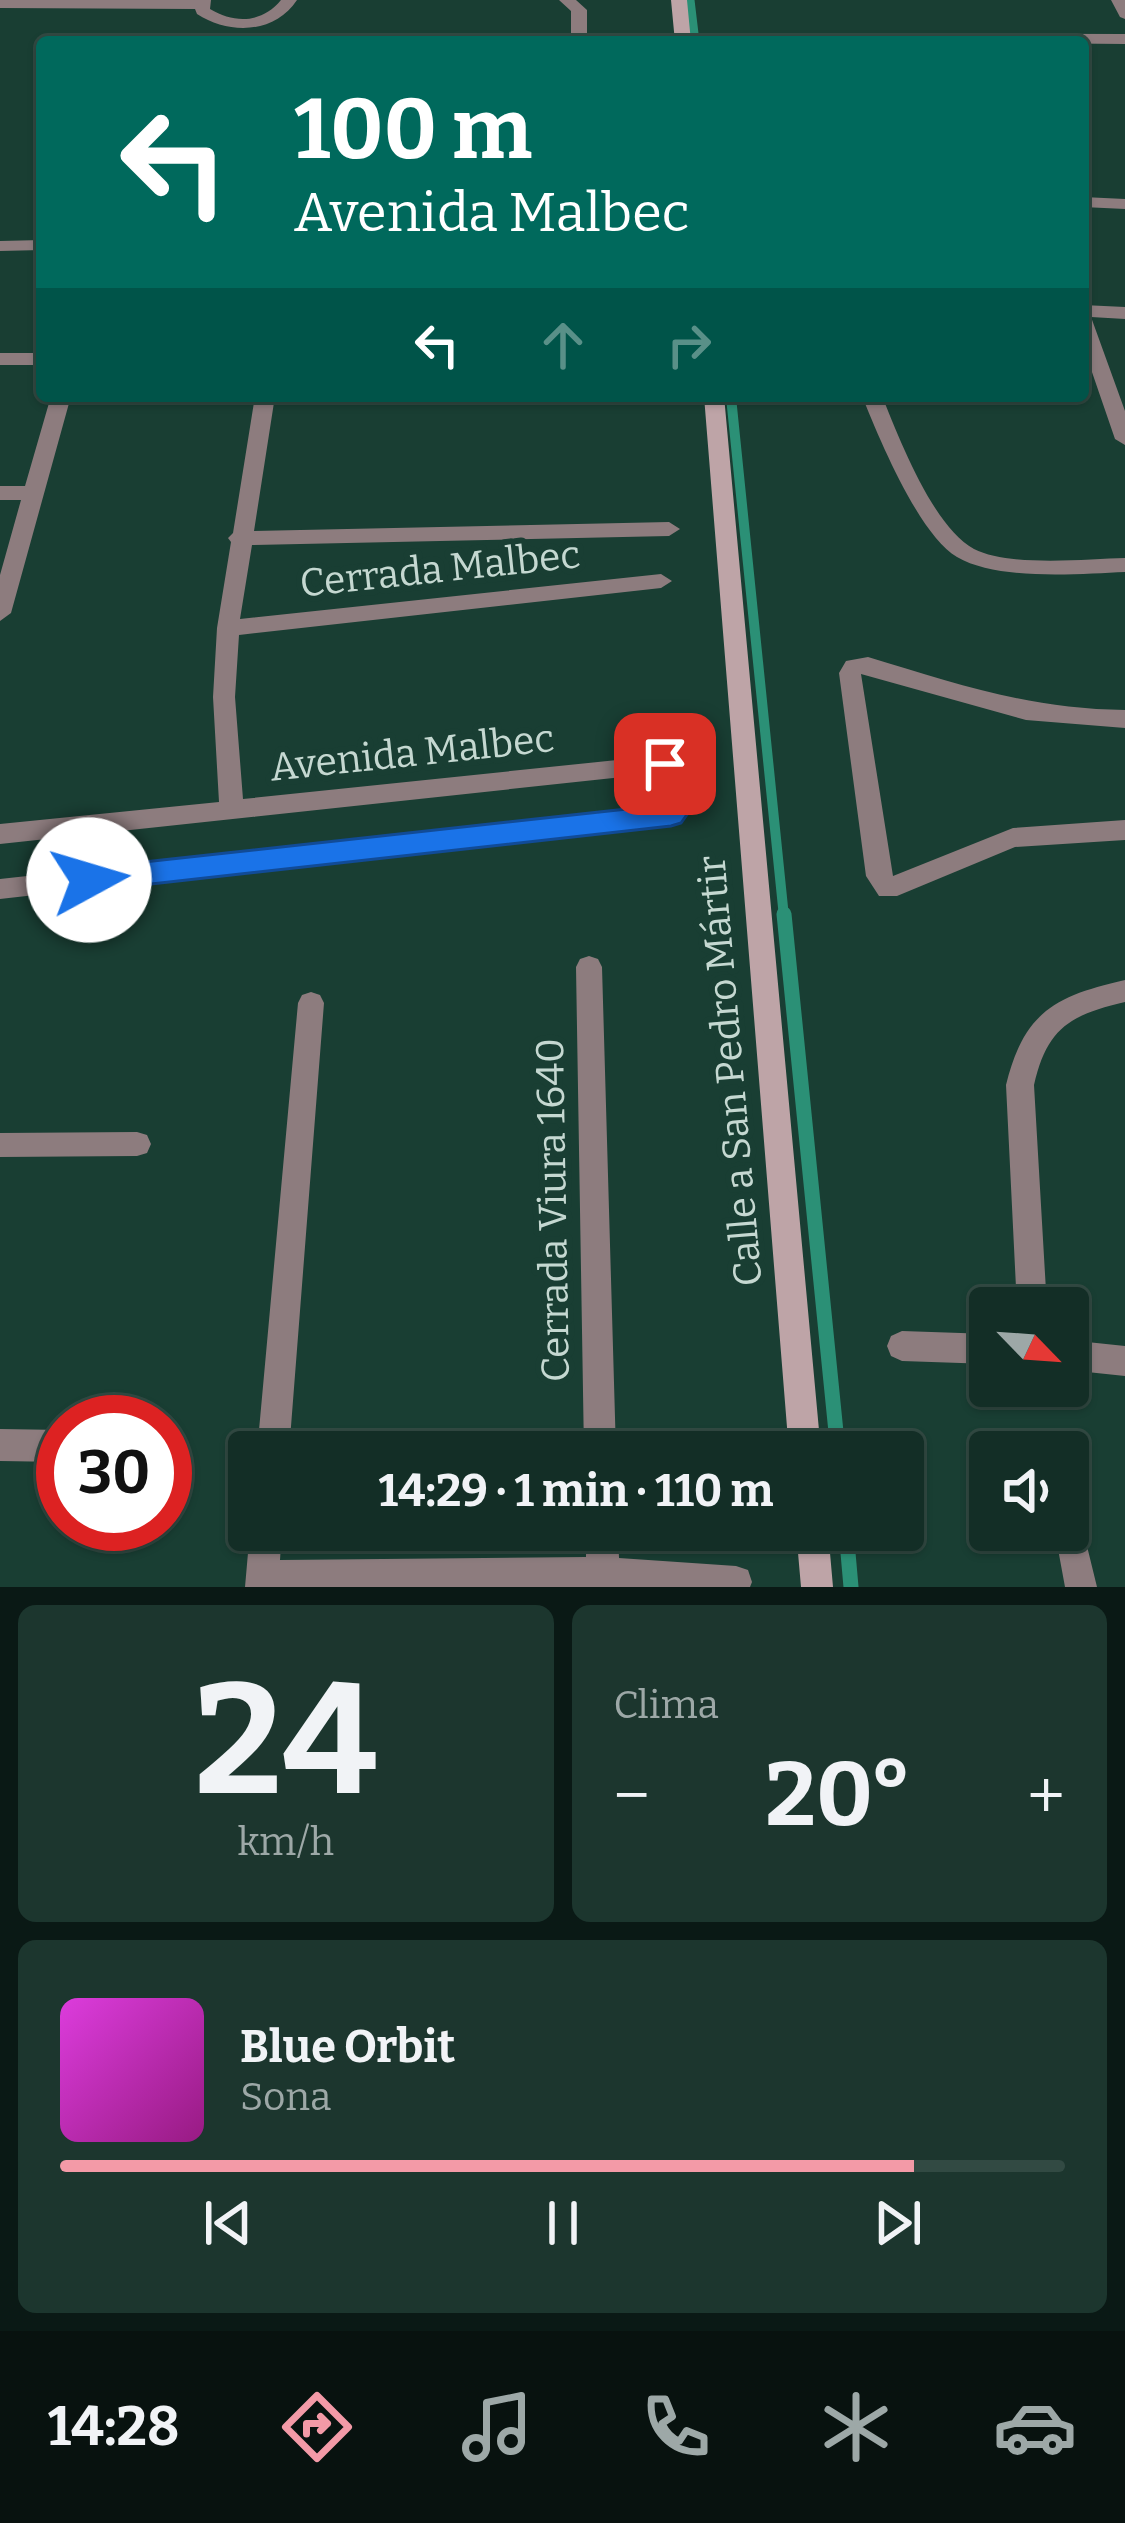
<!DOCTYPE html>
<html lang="es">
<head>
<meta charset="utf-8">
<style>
	body { margin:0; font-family:Bitter,serif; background:#1c362e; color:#f1f3f6; height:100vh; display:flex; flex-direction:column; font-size:45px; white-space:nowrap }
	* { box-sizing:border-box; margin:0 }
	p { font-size:39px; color:#9da8a7 }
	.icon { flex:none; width:66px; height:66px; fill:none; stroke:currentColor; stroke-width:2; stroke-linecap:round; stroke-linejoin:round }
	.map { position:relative; height:1587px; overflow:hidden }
	.side { display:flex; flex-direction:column; gap:18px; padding:18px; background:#0a1915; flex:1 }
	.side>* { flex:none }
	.top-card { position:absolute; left:36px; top:36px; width:1053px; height:366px; border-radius:12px; box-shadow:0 3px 9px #0004,0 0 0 3px #324a43; background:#00695c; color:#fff; overflow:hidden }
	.needle { width:78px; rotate:115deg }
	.fabs { position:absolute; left:969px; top:1287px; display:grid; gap:24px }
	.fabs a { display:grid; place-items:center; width:120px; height:120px; border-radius:12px; background:#132e26; box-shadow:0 3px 9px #0004,0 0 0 3px #324a43; font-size:60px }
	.speed { position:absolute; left:36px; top:1395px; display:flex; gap:24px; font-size:60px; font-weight:700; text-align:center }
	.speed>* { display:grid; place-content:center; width:156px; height:156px; border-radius:50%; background:#132e26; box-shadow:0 3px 9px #0004,0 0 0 3px #324a43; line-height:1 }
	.speed .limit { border:18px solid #d22; background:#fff; color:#111 }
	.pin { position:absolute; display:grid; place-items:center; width:102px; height:102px; color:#fff; margin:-51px; border-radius:24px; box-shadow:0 6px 18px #0006 }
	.me { position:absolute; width:132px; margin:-66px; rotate:84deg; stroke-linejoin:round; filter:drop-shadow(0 0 9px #0008) }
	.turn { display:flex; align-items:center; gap:42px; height:252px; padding:0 60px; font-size:54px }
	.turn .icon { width:156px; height:156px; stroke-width:2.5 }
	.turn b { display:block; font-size:84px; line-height:102px }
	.lanes { display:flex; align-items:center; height:114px; padding:0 60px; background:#0003; justify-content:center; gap:60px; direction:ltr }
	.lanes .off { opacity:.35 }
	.big { font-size:90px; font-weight:700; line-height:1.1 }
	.side .tile { flex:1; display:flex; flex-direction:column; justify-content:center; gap:18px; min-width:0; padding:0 42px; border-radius:18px; background:#1c362e }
	.side .dial { align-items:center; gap:0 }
	.dial b { font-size:156px; line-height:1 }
	.song { display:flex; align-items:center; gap:36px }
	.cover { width:144px; height:144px; border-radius:18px; background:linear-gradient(135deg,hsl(300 70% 55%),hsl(310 70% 35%)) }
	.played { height:12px; border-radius:6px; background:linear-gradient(90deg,#f39aa7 85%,#324a43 85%) }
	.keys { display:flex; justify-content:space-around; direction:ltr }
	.heat { display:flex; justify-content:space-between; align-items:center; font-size:66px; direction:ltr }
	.side .tiles { flex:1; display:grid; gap:18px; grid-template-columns:1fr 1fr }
	.tile:last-child { grid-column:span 2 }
	.trip { position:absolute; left:228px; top:1431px; width:696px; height:120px; border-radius:12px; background:#132e26; box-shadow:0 3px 9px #0004,0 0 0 3px #324a43; font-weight:700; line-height:120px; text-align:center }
	.tabs { display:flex; height:192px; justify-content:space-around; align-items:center; background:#08120f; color:#9da8a7 }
	.tabs .icon { width:84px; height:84px }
	.tabs .selected { color:#f39aa7 }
	.tabs b { font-size:54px; color:#f1f3f6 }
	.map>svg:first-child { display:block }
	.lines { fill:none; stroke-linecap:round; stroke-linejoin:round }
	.stream-far2 { stroke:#2b9076; stroke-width:9 }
	.stream-far1 { stroke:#2b9076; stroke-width:10 }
	.stream { stroke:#2b9076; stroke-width:15 }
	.street { fill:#8d7c7e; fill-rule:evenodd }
	.secondary { fill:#bea4a7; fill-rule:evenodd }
	.route { fill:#1a73e8; stroke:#114b97; stroke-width:3 }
	.labels { text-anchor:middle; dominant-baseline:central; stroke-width:12; stroke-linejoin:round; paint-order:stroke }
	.street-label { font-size:39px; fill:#c5d8d1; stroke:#193e33 }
</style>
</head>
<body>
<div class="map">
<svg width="1125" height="1587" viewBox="0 0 1125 1587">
	<rect width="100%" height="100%" fill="#193e33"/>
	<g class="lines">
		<path class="stream-far2" d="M690,0l5,42"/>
		<path class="stream-far1" d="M731,397l53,520"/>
		<path class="stream" d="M784,914l54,538
			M846,1530l5,57"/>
		<path class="street" d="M0,0h211l-1,9c25,15 52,14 71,-9h16c-23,34 -67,35 -100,14l-2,-5 -195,-1z
			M559,0h17l11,10v32h-16v-31z
			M1111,0h14v19l-5,-2z
			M802,33l323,1v10l-328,-3v-6z
			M1083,197l42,2v10l-42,-2z
			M42,240v10l-42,1v-10z
			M1083,305l42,2v12l-34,-2 34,94v34l-10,-6 -32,-93z
			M0,353h42v12h-42z
			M51,396h20l-60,217 -11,8v-46l21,-75h-21v-14h25z
			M231,396c-13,10 -47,11 -60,1z
			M255,396h20l-21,135 415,-9 11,7 -11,7 -417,9 -12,74 421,-45 11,7 -11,7 -422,47 -4,62 8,102 422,-44 8,3 30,31 -23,33 -680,77v-20l664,-73 13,-16 -17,-17 -660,71v-20l219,-22 -6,-105 4,-69 14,-86 -3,-4 5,-5z
			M862,396h20c17,42 51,131 92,153 35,18 112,10 151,9v14c-47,2 -127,9 -168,-15 -38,-22 -78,-119 -95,-161z
			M868,657c89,27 162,52 257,53v18l-99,-8 -165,-46 32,202 120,-48 112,-8v20l-110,7 -118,49h-18l-13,-20 -27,-203 7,-12z
			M589,956l9,3 4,8 14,485h-32l-8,-485 4,-8z
			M1125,980v22c-55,13 -78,26 -91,83l13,223h-30l-11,-223c18,-73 49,-89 119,-105z
			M311,992l9,3 4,8 -35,449h-32l41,-449 4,-8z
			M137,1132l10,3 4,9 -4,9 -10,3 -137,1v-24z
			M902,1331l88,3v30l-88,-3 -11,-5 -4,-10 4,-10z
			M1068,1340l57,6v30l-57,-6z
			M0,1429l63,1v32l-63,-1z
			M250,1530h32l-2,30 306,-3v-27h32l1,28 117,8 12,4 4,12 -2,5h-505z
			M1074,1533l11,5 12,49h-32l-7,-38 5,-11z"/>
		<path class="secondary" d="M671,0h16l4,42h-16z
			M704,396h20l97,1056h-32z
			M796,1530h32l5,57h-32z"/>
	</g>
	<path class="route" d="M665,754l40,35 -24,34 -10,3 -582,65 -14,-11 14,-12 574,-63 12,-15 -23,-26z"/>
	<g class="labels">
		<g class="street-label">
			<text transform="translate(440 569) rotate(-6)">Cerrada Malbec</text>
			<text transform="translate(412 753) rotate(-6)">Avenida Malbec</text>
			<text transform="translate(730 1071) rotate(-95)">Calle a San Pedro Mártir</text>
			<text transform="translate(553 1210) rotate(-91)">Cerrada Viura 1640</text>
		</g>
	</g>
</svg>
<div class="fabs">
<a><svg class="needle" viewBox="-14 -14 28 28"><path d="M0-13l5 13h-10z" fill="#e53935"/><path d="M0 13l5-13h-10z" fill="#9da8a7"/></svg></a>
<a><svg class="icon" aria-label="sound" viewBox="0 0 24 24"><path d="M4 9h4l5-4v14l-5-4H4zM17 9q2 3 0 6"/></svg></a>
</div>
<div class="speed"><div class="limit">30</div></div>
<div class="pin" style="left:665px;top:764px;background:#d93025"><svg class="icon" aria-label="arrive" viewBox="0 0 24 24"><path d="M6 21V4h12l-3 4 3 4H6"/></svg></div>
<svg class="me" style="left:89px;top:880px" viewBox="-20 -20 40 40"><circle r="19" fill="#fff"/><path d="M0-13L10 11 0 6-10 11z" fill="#1a73e8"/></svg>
<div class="trip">14:29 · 1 min · 110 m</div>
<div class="top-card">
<div class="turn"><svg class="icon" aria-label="left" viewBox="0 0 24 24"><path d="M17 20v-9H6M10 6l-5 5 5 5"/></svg><div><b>100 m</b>Avenida Malbec</div></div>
<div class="lanes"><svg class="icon" aria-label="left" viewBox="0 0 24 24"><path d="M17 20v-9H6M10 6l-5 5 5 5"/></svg><svg class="icon off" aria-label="ahead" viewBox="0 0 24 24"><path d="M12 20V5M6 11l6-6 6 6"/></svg><svg class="icon off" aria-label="right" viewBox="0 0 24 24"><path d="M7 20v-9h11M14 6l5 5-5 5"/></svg></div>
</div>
</div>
<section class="side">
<div class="tiles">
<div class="tile dial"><b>24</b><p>km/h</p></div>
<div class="tile"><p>Clima</p>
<div class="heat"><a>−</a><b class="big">20°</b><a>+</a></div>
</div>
<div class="tile">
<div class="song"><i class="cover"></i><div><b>Blue Orbit</b><p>Sona</p></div></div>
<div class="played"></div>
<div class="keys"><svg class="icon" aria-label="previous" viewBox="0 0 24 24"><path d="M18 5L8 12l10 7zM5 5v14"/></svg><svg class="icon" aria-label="pause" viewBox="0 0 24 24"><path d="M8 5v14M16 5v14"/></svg><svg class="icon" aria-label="next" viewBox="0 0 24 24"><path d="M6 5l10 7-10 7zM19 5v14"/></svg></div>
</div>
</div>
</section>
<nav class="tabs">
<b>14:28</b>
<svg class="icon selected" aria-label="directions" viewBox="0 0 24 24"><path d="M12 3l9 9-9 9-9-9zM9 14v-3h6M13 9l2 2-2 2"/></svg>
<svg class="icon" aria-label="music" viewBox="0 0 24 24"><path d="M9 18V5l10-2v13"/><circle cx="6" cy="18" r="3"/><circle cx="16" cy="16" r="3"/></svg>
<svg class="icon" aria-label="phone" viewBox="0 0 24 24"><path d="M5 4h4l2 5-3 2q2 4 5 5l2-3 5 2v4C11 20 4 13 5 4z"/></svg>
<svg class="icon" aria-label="climate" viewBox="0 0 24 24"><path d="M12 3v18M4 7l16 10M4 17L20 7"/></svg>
<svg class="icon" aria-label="car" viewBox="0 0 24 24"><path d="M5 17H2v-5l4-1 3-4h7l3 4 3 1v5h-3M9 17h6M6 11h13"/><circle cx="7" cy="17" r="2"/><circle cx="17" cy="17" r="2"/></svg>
</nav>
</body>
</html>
